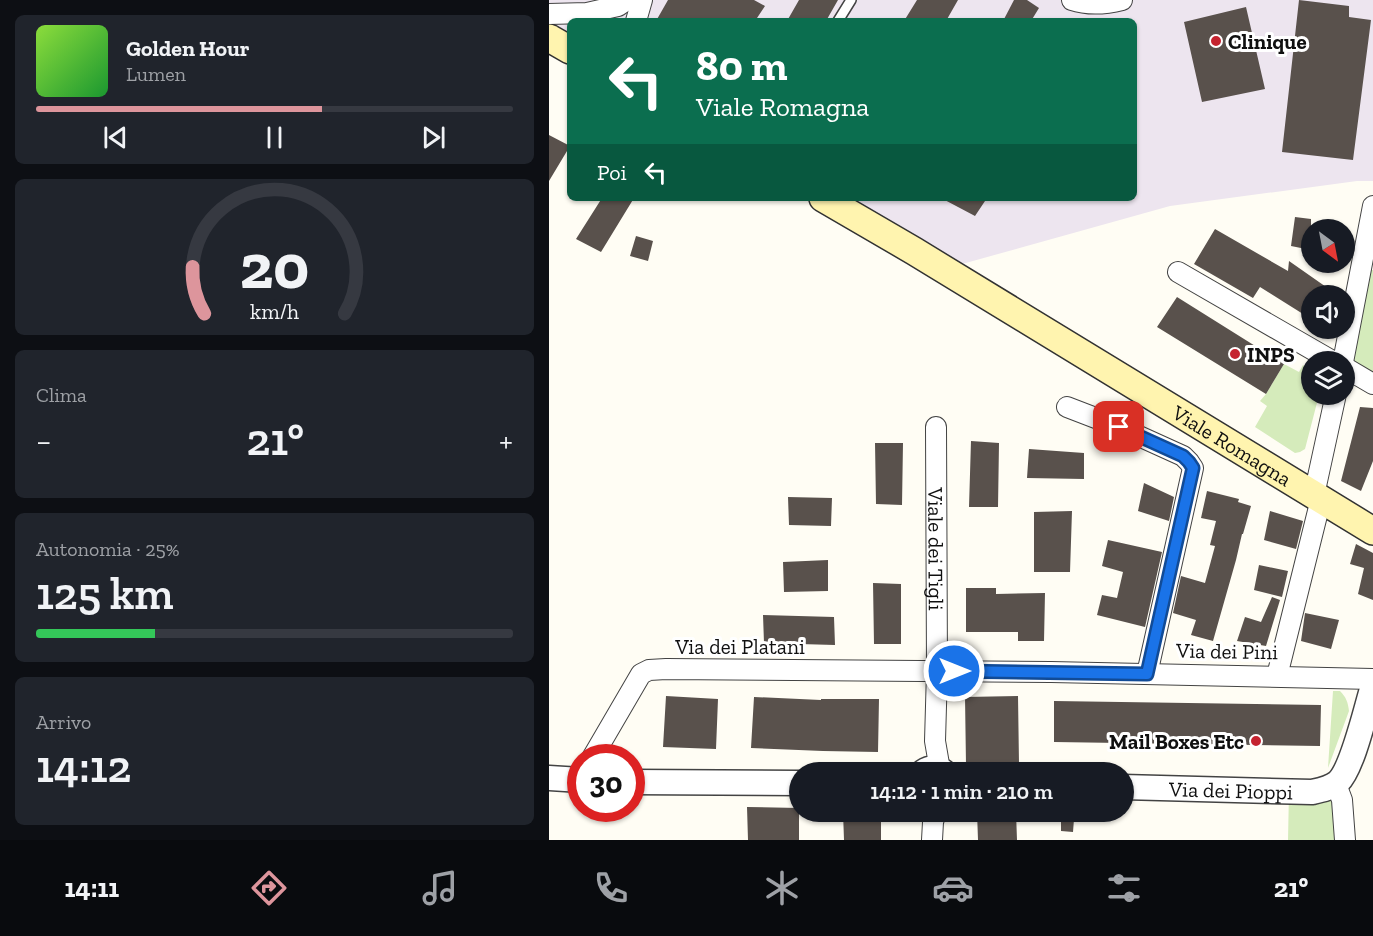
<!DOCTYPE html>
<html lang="it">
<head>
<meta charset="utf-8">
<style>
	body { margin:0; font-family:"Zilla Slab",serif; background:#20242c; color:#f1f3f6; height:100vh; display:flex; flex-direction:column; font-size:22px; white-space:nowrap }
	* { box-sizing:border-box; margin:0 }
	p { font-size:20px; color:#9ea1a6 }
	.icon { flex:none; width:33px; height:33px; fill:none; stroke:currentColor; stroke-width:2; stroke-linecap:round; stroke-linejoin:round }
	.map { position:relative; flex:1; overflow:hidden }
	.panel { display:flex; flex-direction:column; gap:15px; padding:15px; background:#0d0f14; width:549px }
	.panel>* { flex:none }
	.top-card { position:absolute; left:18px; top:18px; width:570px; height:183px; border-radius:9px; box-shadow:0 2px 4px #0004; background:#0b6e4f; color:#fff; overflow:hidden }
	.needle { width:39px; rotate:148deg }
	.controls { position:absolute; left:752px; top:219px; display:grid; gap:12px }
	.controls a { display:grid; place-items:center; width:54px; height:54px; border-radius:50%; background:#171b24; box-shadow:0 2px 4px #0004; font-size:30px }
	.speed { position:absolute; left:18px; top:744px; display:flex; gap:12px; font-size:30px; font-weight:700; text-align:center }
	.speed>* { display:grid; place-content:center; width:78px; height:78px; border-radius:50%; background:#171b24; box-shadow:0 2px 4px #0004; line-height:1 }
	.speed .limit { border:9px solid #d22; background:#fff; color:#111 }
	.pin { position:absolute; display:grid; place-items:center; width:51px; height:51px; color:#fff; margin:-26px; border-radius:12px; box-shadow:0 3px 9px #0006 }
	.me { position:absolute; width:66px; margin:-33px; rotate:90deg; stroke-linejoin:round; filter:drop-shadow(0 0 4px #0008) }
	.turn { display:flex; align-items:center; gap:21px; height:126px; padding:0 30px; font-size:27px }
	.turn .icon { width:78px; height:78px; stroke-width:2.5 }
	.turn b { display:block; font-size:42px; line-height:51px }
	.then { display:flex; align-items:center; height:57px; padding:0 30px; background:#0003; gap:12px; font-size:22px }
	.big { font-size:45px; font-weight:600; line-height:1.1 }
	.panel .tile { flex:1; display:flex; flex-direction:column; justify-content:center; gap:9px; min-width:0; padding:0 21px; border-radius:9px; background:#20242c }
	.panel .dial { align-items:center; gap:0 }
	.dial svg { height:156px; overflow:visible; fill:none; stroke:#363941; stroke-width:7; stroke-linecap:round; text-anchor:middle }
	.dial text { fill:#f1f3f6; stroke:none }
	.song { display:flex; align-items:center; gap:18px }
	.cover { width:72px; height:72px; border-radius:9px; background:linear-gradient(135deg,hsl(90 70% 55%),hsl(130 70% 35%)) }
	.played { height:6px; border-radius:3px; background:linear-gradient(90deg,#dd959c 60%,#363941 60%) }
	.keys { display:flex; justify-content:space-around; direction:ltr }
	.heat { display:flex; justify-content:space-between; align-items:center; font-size:33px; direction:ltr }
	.charge { height:9px; border-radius:4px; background:linear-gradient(90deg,#34c759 25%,#363941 0) }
	.trip { position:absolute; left:240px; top:762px; width:345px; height:60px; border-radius:30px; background:#171b24; box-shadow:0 2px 4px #0004; font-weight:600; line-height:60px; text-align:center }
	.dock { display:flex; height:96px; justify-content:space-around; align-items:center; background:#090b0e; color:#9ea1a6 }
	.dock .icon { width:42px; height:42px }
	.dock .on { color:#dd959c }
	.dock b { font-size:27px; color:#f1f3f6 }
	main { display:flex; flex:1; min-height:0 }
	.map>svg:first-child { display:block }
	.industrial { fill:#ede5ef }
	.green { fill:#d5ebbb }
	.building { fill:#59514c }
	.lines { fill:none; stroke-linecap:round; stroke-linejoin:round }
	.service-casing { stroke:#434343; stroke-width:12 }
	.minor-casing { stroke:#434343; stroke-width:22 }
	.tertiary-casing { stroke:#434343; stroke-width:27 }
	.secondary-casing { stroke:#323232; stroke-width:30 }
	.service { stroke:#fff; stroke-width:9 }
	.minor { stroke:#fff; stroke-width:20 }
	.tertiary { stroke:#fff; stroke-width:24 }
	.secondary { stroke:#fff4af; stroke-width:27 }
	.route-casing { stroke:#114b97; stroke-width:15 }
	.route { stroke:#1a73e8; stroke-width:10 }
	.poi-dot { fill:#c5232f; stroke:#fff; stroke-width:2 }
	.labels { text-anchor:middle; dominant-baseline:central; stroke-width:6; stroke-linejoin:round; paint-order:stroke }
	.poi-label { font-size:21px; font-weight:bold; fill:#101010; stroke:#fff; text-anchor:start }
	.street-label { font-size:21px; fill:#101010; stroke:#fff }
</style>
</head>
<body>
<main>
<section class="panel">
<div class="tile">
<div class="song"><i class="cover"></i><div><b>Golden Hour</b><p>Lumen</p></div></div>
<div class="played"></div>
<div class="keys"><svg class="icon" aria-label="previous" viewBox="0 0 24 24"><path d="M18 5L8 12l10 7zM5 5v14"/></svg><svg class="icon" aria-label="pause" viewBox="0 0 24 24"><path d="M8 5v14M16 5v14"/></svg><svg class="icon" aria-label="next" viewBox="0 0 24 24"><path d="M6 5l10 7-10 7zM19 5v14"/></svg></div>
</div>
<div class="tile dial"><svg viewBox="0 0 100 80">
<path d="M14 69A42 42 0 1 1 86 69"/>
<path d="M14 69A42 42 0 0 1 8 45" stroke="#dd959c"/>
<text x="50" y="56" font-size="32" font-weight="700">20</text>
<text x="50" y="72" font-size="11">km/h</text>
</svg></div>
<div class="tile"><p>Clima</p>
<div class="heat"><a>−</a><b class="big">21°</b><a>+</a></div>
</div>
<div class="tile"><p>Autonomia · 25%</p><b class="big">125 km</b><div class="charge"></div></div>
<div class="tile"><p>Arrivo</p><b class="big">14:12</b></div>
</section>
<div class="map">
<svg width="824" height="840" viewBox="0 0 824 840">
	<rect width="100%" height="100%" fill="#fffdf4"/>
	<path class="industrial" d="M0,0h824v181h-16l-187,25 -215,60 -113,-68h292v-177h-564v14l-21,-12z"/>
	<path class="green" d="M812,269l12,1v114l-29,-17z
		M735,364l15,8 4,-7 8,6v23l8,1 -14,54 -5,3 -5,1 -40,-26 12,-21 -7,-5 6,-7z
		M784,691h7c6,6 8,11 9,20l-21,57z
		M787,784l9,56h-57l1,-49z"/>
	<path class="building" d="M119,0h86l11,6 -10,15h-99z
		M250,0h39l-12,21h-39z
		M368,0h41l-12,21h-42z
		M465,0h13l12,8 -8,13h-28z
		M750,0l50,6v11l22,3 -18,140 -71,-8z
		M697,7l19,82 -63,13 -18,-80z
		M0,135l21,11 -21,35z
		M53,198h32l-33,54 -25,-13z
		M392,198h46l-12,18z
		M746,217l16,2v31l-20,-4z
		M666,229l73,42 1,-10 50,35h-28v23l-51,-32 -7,11 -59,-34z
		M87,236l17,5 -5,20 -18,-5z
		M628,297l107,67 -18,30 -109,-67z
		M811,407l13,1v53l-12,30 -20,-10z
		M422,441l28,2 -1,64h-29z
		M326,443h28l-1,62 -26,-1z
		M480,449l55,4v26l-57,-1z
		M595,483l30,14 -5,24 -31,-10z
		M658,491l32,8 -1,3 13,4 -8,28h-1l-6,26 -23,81 -22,-6 5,-15 -23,-7 8,-37 24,7 10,-37 -5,-1 6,-24 -15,-3z
		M239,497l44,1 -1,28 -42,-1z
		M523,511l-2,61h-36v-60z
		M721,511l33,10 -7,28 -32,-9z
		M559,540l54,12 -17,75 -48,-12 5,-20 15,3 6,-26 -21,-6z
		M807,544l17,9v47l-15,-6 6,-26 -14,-4z
		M279,560v31l-44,1 -1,-30z
		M710,565l29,6 -6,26 -28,-7z
		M324,583l28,1v60h-27z
		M417,588h30v6l49,-1 -1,48h-26v-9h-52z
		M723,597l8,3 -14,46 -29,-5 8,-24 16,5z
		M756,613l34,7 -8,29 -30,-8z
		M214,615l71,2 1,28 -71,-2z
		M117,696l52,3 -2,50 -53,-2z
		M469,696l1,68 -53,1 -1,-68z
		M205,697l67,3v-1h58l-1,53 -55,-1 -72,-3z
		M505,701l267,4 -1,41 -266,-4z
		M198,807l52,1v32h-51z
		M294,812h38v28h-37z
		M428,812h39l1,28h-39z
		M512,819h13l-1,13 -12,-1z"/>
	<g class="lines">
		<g class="service-casing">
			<path id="service" d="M289,21l13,-21"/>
		</g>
		<g class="minor-casing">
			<g id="minor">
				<path d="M523,0c15,5 34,4 50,0"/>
				<path d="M0,14l38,-1 31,-7 9,-6"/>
				<path d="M87,21l6,-21"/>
				<path d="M629,272l156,90"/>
				<path d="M794,362l30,-156"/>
				<path d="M795,367l29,17"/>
				<path d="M518,407l52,20 64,29 6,6 4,6 -46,206"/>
				<path id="s1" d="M387,427l1,244 -2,70 5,29"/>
				<path d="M765,495l22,-101"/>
				<path d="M728,676l44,-177"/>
				<path d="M43,758l49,-84 8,-4 17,-1 385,3 322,7"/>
				<path d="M787,784l6,16 3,40"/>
				<path d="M383,840l1,-18 3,-10"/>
			</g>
		</g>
		<g class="tertiary-casing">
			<g id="tertiary">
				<path d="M374,772c7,-5 14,-5 21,0"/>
				<path d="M0,778l32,2"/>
				<path d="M82,782l168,1"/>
				<path id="s2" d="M574,787l189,5c9,-2 19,-4 26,-10 15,-14 28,-74 35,-96"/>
			</g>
		</g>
		<g class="secondary-casing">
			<g id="secondary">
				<path d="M0,38l21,12"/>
				<path id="s3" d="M274,198l91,53 459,280"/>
			</g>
		</g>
		<use href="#service" class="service"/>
		<use href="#minor" class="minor"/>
		<use href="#tertiary" class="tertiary"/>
		<use href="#secondary" class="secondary"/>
	</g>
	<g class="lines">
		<g class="route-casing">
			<path id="route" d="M405,671l193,3 46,-206 -4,-6 -6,-6 -64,-29"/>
		</g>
		<use href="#route" class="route"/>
	</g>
	<g class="poi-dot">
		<circle cx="667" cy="41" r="6"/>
		<circle cx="686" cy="354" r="6"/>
		<circle cx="707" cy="741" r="6"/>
	</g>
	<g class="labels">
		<g class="poi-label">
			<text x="679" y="41">Clinique</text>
			<text x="698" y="354">INPS</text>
			<text x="695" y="741" text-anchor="end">Mail Boxes Etc</text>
		</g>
		<g class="street-label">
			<text stroke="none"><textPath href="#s3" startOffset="478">Viale Romagna</textPath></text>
			<text stroke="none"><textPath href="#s1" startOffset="122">Viale dei Tigli</textPath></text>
			<text x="191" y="646">Via dei Platani</text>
			<text transform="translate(678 651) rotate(1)">Via dei Pini</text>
			<text stroke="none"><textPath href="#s2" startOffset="108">Via dei Pioppi</textPath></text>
		</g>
	</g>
</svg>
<div class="controls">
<a><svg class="needle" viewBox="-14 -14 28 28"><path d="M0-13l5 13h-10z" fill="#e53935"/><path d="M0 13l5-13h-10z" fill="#9ea1a6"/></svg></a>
<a><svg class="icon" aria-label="sound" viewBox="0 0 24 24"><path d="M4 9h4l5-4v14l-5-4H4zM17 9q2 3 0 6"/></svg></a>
<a><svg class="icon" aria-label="layers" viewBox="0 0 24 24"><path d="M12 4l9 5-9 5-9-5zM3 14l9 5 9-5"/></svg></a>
</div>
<div class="speed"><div class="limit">30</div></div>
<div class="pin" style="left:570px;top:427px;background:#d93025"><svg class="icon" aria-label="arrive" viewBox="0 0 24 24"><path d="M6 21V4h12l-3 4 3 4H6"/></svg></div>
<svg class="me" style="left:405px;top:671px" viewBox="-20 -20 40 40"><circle r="17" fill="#1a73e8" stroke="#fff" stroke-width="3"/><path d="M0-11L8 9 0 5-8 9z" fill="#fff"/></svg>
<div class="trip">14:12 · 1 min · 210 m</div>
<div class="top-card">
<div class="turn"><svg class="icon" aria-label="left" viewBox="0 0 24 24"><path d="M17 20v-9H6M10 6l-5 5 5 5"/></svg><div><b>80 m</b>Viale Romagna</div></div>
<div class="then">Poi<svg class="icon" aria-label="left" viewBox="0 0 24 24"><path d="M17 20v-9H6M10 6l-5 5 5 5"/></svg></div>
</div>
</div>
</main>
<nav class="dock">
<b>14:11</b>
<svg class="icon on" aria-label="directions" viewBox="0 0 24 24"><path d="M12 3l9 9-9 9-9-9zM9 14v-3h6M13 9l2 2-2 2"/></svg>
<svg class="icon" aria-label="music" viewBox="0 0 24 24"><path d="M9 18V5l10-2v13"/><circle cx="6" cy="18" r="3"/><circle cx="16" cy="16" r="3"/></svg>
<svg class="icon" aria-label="phone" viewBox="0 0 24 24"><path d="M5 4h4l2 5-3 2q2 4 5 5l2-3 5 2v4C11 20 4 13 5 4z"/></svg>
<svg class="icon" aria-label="climate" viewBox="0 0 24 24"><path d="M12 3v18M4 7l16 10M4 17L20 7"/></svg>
<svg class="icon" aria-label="car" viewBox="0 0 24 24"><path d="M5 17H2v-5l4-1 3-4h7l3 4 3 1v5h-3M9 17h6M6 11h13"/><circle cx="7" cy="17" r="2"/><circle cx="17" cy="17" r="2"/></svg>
<svg class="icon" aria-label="filters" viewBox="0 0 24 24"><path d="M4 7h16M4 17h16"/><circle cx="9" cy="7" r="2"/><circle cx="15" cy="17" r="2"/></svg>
<b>21°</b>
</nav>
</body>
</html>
